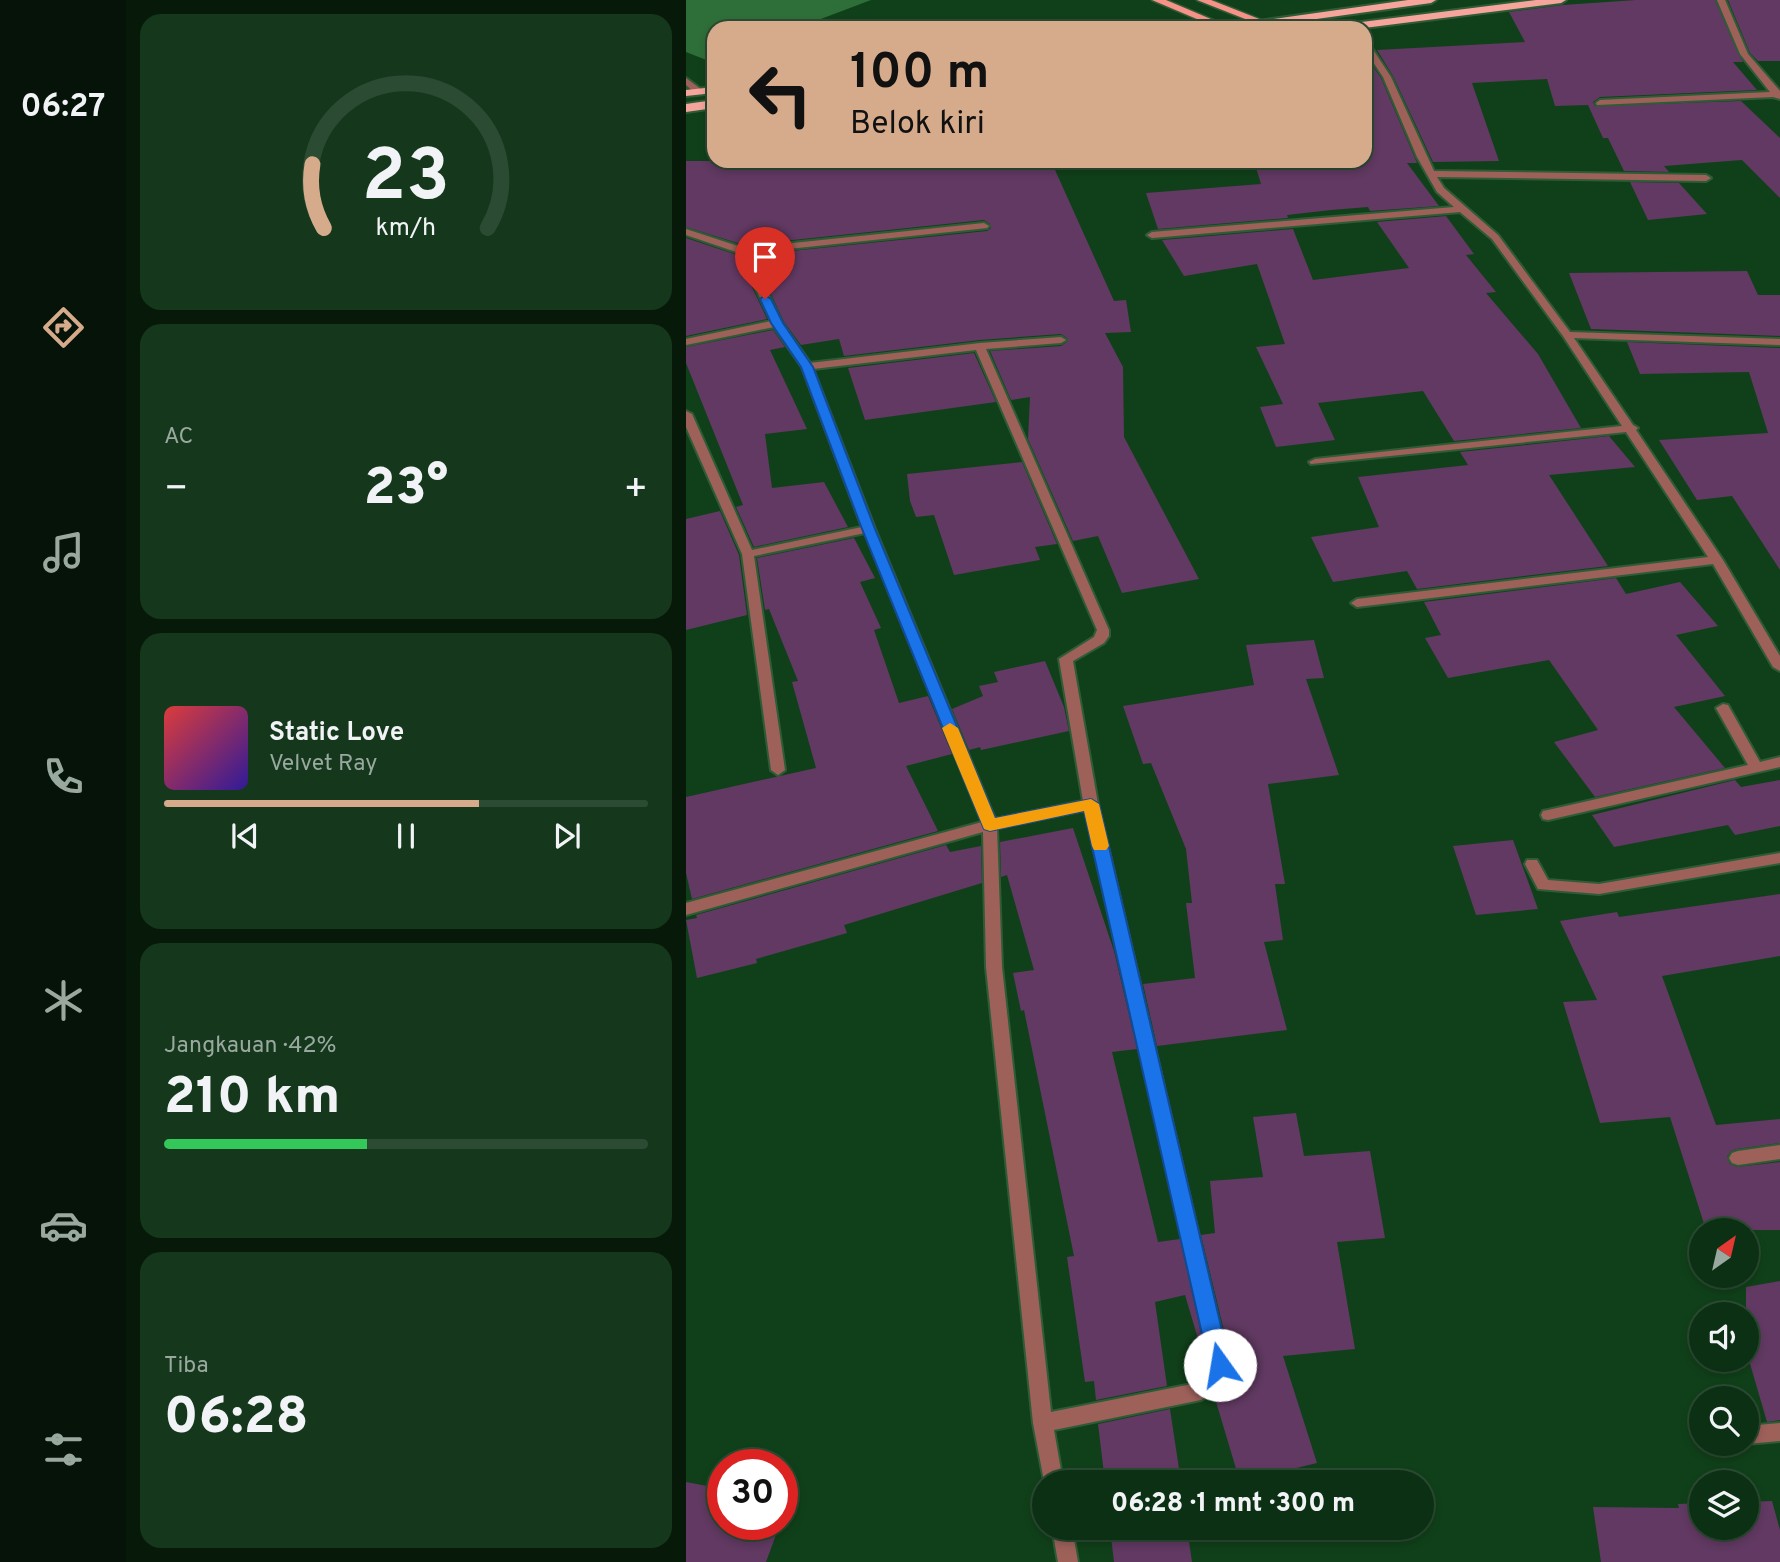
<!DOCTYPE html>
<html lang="id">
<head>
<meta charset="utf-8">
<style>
	body { margin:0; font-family:Overpass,sans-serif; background:#15381c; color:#f1f3f6; height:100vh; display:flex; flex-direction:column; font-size:26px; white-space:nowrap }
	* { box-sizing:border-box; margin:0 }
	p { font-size:23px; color:#9aa9a0 }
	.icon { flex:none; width:38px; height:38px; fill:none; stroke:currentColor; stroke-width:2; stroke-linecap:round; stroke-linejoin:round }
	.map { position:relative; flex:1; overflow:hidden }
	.drawer { display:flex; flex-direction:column; gap:14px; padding:14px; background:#071a0a; width:560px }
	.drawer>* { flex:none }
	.hud { position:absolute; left:21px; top:21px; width:665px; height:147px; border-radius:21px; box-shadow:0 4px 10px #0003,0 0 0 2px #2c4b33; background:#d6ab8b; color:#111; overflow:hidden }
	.needle { width:46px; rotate:34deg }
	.tools { position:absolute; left:1003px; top:1218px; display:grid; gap:14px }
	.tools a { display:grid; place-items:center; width:70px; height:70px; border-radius:50%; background:#0c3013; box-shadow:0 4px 10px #0003,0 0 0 2px #2c4b33; font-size:35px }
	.speed { position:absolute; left:21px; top:1449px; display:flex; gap:14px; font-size:35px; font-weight:700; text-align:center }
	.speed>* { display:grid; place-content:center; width:91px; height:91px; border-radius:50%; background:#0c3013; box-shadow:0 4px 10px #0003,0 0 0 2px #2c4b33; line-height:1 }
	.speed .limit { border:10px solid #d22; background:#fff; color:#111 }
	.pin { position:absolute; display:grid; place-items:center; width:60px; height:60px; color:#fff; margin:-72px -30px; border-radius:50% 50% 50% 0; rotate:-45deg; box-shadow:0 0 7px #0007 }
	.pin .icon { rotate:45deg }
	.me { position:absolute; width:77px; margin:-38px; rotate:347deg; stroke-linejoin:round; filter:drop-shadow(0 0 5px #0008) }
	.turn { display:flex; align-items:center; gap:24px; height:147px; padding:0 28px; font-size:32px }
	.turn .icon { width:91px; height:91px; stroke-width:2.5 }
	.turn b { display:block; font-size:49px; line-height:60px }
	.big { font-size:52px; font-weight:800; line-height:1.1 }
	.drawer .tile { flex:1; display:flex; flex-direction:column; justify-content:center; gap:10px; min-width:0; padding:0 24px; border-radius:21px; background:#15381c }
	.drawer .dial { align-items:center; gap:0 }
	.dial svg { height:182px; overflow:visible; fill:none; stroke:#2c4b33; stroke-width:7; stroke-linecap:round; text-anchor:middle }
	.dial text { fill:#f1f3f6; stroke:none }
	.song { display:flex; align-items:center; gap:21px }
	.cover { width:84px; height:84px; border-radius:10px; background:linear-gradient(135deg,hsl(0 70% 55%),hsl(250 70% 35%)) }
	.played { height:7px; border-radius:4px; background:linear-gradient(90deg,#d6ab8b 65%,#2c4b33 65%) }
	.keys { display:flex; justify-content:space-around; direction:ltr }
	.heat { display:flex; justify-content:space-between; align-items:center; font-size:38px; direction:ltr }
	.charge { height:10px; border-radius:5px; background:linear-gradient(90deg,#34c759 42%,#2c4b33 0) }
	.trip { position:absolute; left:346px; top:1470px; width:402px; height:70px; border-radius:35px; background:#0c3013; box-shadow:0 4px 10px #0003,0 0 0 2px #2c4b33; font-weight:800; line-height:70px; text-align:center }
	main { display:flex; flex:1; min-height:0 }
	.tab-bar { display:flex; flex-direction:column; width:126px; justify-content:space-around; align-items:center; background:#051308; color:#9aa9a0 }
	.tab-bar .icon { width:49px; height:49px }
	.tab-bar .current { color:#d6ab8b }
	.tab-bar b { font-size:32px; color:#f1f3f6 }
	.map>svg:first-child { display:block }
	.green { fill:#2e6e38 }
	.building { fill:#613962 }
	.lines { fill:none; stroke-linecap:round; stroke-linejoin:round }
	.minor-casing { stroke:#2f5c37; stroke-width:4 }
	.primary-casing { stroke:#2f5c37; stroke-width:3 }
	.trunk-casing { stroke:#2f5c37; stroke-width:4 }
	.minor { fill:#9e615a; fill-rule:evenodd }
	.primary { fill:#f69287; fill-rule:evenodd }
	.trunk { fill:#f6a59c; fill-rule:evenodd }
	.route { fill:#1a73e8; stroke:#114b97; stroke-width:2 }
	.slow { fill:#f59e0b }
</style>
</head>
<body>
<main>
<nav class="tab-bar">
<b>06:27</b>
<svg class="icon current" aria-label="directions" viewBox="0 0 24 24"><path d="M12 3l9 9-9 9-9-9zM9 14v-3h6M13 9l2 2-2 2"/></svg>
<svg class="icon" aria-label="music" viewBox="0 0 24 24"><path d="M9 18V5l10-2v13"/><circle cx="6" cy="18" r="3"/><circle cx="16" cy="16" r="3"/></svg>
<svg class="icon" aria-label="phone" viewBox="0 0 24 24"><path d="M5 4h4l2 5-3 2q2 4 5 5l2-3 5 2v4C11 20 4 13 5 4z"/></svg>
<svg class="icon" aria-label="climate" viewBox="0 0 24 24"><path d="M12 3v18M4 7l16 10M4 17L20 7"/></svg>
<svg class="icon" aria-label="car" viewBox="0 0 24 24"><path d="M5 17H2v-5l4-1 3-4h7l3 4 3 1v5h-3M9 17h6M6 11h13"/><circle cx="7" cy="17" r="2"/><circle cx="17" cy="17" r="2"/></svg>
<svg class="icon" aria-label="filters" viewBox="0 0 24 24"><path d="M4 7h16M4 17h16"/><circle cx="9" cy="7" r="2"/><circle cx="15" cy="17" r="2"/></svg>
</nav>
<section class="drawer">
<div class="tile dial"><svg viewBox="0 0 100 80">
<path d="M14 69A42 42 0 1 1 86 69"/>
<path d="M14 69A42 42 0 0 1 9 41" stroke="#d6ab8b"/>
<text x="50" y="56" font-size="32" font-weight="700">23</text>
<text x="50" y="72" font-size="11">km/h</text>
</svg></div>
<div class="tile"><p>AC</p>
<div class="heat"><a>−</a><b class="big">23°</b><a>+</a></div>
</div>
<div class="tile">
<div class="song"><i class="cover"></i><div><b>Static Love</b><p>Velvet Ray</p></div></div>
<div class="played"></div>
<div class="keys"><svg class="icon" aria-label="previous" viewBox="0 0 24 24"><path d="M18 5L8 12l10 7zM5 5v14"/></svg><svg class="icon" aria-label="pause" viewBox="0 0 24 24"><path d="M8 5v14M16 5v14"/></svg><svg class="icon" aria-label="next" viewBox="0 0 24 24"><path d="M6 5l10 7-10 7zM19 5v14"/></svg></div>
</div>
<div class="tile"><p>Jangkauan · 42%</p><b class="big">210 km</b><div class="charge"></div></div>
<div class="tile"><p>Tiba</p><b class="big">06:28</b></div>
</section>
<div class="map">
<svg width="1094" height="1562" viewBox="0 0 1094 1562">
	<rect width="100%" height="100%" fill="#104019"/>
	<path class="green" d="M0,0h185l-74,28h-83v31l-5,2 -23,-9z"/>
	<path class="building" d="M950,0h79l28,62h-10l24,28 -157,7 -7,5 2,4 146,-5 39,37v60l-38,-38 -78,6 5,6 -45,-1 -16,-33h-5l-15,-33 -33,1 -8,-27 -75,4 27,78 -66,1 -40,-86 -16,-26 148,-8 -16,-30 54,-7z
		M1042,0h52v61h-22l-8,-8z
		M679,55l16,23 36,85h-10l32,43 -69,5 -2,-4 -37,3 -44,5 1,3 -130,11 -12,-36 115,-9 -7,-23h111z
		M0,161h365l63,140 12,-1 5,32 -26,1 18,34 1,70 75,142 -77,14 -24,-57 -25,5 -45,-102 2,-42 -19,3 -21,-49 71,-5 7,-5 -1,-3 -6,-4 -81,6 -136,16 -5,-17 -38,6 -17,-23 -31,-67 234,-24 4,-3 -1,-4 -6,-4 -240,25 -58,-18z
		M944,182l49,1 28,31 -59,6z
		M760,216l28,38 -8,1 30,37 -10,1 52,61 43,74 -127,13 -31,-50 -105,12 17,37 -59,7 -16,-40 23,-3 -27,-57 29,-3 -28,-80 -73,12 -22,-36 131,-11 20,51 96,-12 -32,-46z
		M0,238l51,17 30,64 -81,17z
		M1061,271l11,24h22v41l-189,-7 -22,-56z
		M87,330l12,17 -15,3 37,79 -42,5 7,54 52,-6 24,45 -94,20 -18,-40 7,-2 -57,-142v-16z
		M941,342l153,6v222l-48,-74 -35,4 -38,-60 109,-7 -19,-61 -109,2z
		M288,353l22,49 -131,18 -17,-52z
		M923,436l26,31 -86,8 59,91 -191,23 -10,-18 -74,11 -22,-45 68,-10 -21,-50 110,-12 -8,-13z
		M336,462l35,82 -22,3 5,13 -86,15 -20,-60 -18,2 -6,-16 -3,-27z
		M34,511l19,44 8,60 -61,15v-111z
		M168,538l21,40 -15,4 21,46 -7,2 25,73 29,-7 24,58 -46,12 32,65 -246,68 -6,-26v-76l130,-29 -24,-86 6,-1 -29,-72 -4,1 -8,-52z
		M930,578l10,16 54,-12 38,44 -42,9 49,61 -51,11 51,61 -130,29 -41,-55 44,-12 -49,-70 -101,18 -23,-40 16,-3 -17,-33z
		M628,640l10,38 -18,1 33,96 -71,9 17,100h-10l8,56 -19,2 23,88 -130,16 -14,-62 52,-6 -9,-75h6l-6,-54 -35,-86 -8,1 -20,-58 131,-21 -8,-40z
		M359,661l19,46 5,24 -88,19 -1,-3 -11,3 -17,-41 31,-13 -4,-10 19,-4 -4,-10z
		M1049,780l6,7 39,-7v46l-45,9 -7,-10 -114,22 -22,-32z
		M387,828l41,123 23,98 -25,3 46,190 22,-3 28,126 -1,4 -22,-74 -30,7 12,84 -71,14 -2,-19 -9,1 -18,-125 7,-1 -50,-246 -3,1 -8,-38 21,-3 -27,-95 -6,2 -1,-35z
		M827,840l25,69 -62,6 -23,-69z
		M260,845l4,7 31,-6 1,37 -138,42 3,8 -91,26 1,4 -60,15 -11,-58 11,-2 -1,-3z
		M1094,894v62l-118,20 54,149 64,-6v24l-43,6 -6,2 -4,6 3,7 7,3 43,-5v68h-74l-36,-113 -70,6 -37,-121 34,-2 -37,-79 57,-9 2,5z
		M610,1113l8,43 66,-5 15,87 -48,4 18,107 -72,7 34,107 -77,19 -26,-87 11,-7 7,-24 -31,-129 14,-2 -5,-52 53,-4 -10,-60z
		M1094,1281v139l-13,2 -21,-72v-63z
		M484,1409l11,73h-76l-7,-58z
		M0,1482l37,7v35h57l-14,38h-80z
		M1086,1501l8,29v32h-179l-8,-55 86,1 -1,-4 23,-1v25h45v-26z
		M424,1528h77l5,34h-78z"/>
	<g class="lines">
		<g class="minor-casing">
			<path id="minor" d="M1031,0h8l23,54 32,37v8l-7,-2 -176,8 -1,-2 4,-3 170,-8 -30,-38z
				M679,42h3l23,35 43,94 272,4 5,3 -5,3 -269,-4 7,11 54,47 72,97 210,7v6l-206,-7 59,87 5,3 -2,2 87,130 57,96v15l-7,-4 -60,-103 -356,43 -6,-4 6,-4 351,-42 -82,-125 -315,32 -2,-2 6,-3 307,-33 -59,-90 -71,-97 -32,-27 -308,26 -5,-3 5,-3 302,-25 -17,-15 -20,-35 -34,-80 -18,-27z
				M0,78l16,12v4h-6l-10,-9z
				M298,223l5,3 -2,2 -238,25 33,70 28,40 170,-20 81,-6 5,3 -5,3 -75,6 123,281v6l-5,7 -31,18 25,143 131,561 -7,22 -21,13 -147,30 9,52h-18v4l-12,-63 -47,-456 -3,-135 -297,83v-12l296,-81 -117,-289 -111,23 31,214 -7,5 -7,-5 -29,-216 -56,-127v-16l6,3 60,136 110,-23 -60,-160 -28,-40 -88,18v-6l85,-18 -32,-68 -53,-18v-6l58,19zM290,350l121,280 -3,7 -35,22 24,142 -88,18 -120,-290 -62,-160zM399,810l126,555 -4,11 -10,7 -146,29 -49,-445 -5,-139z
				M1037,704l5,1 32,57 20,-5v10l-232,53 -5,-1 -2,-4 2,-4 5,-1 200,-45 -32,-57z
				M1094,853v10l-181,31 -61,-5 -13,-25 2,-4h10l11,20 51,4z
				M1094,1145v14l-42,6 -6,-2 -3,-5 3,-5 6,-2z
				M1094,1423v18l-34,3h-1l1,-18z
				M366,1528h20l6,34h-20z"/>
		</g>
		<g class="primary-casing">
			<path id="primary" d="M466,0h14l66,28h-14z
				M511,0h14l71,28h-14z"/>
		</g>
		<g class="trunk-casing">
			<path id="trunk" d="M722,0h28l-5,3 -178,25h-28l5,-3z
				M850,0h30l-5,3 -197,25h-31l5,-3z
				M28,87v6l-28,3v-6z
				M28,100v8l-28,4v-8z"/>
		</g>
		<use href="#minor" class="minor"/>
		<use href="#primary" class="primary"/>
		<use href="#trunk" class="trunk"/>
	</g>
	<path class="route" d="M79,295l6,4 12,24 30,44 62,162 120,289 96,-19 8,5 131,561 -3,7 -7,3 -8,-3 -3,-7 -125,-554 -94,20 -6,-2 -122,-300 -61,-162 -30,-44 -11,-24z"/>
	<path class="slow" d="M264,723l8,5 37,90 96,-19 8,5 10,42 -3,4h-12l-2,-4 -8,-35 -94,20 -6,-2 -42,-101z"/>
</svg>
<div class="tools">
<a><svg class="needle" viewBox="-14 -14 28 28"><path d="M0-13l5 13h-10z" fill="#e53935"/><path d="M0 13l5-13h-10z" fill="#9aa9a0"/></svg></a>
<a><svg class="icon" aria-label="sound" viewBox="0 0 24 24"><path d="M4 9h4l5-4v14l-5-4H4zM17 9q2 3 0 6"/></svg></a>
<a><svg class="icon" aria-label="search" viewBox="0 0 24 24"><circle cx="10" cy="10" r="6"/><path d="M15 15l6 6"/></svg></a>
<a><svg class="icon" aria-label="layers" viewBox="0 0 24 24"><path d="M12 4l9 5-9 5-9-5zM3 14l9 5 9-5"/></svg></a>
</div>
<div class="speed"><div class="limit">30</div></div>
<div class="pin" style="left:79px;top:299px;background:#d93025"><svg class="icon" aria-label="arrive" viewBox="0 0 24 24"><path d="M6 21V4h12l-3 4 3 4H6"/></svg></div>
<svg class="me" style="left:534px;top:1365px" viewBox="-20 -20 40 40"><circle r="19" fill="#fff"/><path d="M0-13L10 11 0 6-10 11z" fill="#1a73e8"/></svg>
<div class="trip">06:28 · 1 mnt · 300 m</div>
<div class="hud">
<div class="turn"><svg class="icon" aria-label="left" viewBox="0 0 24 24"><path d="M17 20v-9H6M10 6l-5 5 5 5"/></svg><div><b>100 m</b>Belok kiri</div></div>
</div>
</div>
</main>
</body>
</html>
